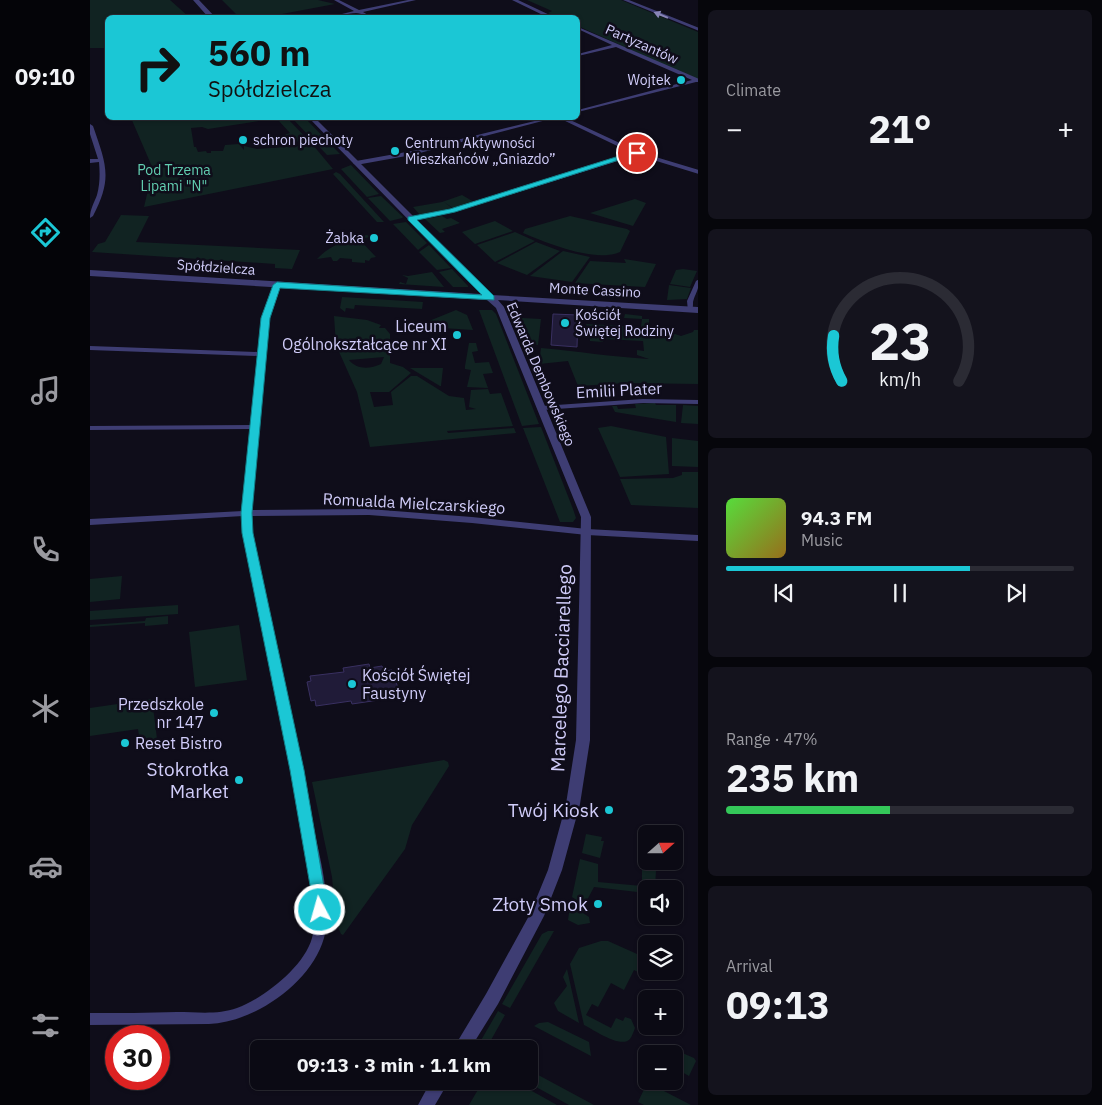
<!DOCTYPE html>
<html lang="en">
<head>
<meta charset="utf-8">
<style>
	body { margin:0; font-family:"IBM Plex Sans",sans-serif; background:#14131d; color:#f1f3f6; height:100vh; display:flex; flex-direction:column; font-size:19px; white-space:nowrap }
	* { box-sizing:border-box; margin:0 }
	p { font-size:16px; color:#9a9aa0 }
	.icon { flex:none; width:28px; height:28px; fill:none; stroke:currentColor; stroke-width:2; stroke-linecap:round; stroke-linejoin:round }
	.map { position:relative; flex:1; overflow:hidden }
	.panel { display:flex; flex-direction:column; gap:10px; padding:10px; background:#06060b; width:404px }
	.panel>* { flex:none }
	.top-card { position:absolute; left:15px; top:15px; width:475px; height:105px; border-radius:8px; box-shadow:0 1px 4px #0004,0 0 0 1px #2b2b34; background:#1bc7d5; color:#111; overflow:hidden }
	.needle { width:32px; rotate:69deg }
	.controls { position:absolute; left:548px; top:825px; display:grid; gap:10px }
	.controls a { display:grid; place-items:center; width:45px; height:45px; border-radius:8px; background:#0b0a14; box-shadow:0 1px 4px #0004,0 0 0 1px #2b2b34; font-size:25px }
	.speed { position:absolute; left:15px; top:1025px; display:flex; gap:10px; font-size:25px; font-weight:700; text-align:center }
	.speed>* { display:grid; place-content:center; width:65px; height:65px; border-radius:50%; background:#0b0a14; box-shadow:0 1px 4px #0004,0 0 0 1px #2b2b34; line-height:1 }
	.speed .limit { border:8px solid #d22; background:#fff; color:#111 }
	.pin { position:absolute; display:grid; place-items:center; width:42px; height:42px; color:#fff; margin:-21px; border:2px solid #fff; border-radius:50%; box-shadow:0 1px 5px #0007 }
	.me { position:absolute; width:55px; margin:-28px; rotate:354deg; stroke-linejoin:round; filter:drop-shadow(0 0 4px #0008) }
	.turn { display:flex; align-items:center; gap:18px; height:105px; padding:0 20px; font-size:22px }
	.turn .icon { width:65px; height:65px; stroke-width:2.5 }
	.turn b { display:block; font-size:35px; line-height:42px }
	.big { font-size:38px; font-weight:700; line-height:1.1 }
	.panel .widget { flex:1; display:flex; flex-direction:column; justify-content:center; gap:8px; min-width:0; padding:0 18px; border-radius:8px; background:#14131d }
	.panel .dial { align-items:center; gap:0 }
	.dial svg { height:130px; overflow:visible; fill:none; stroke:#2b2b34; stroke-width:7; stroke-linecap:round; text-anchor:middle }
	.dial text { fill:#f1f3f6; stroke:none }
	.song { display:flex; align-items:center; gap:15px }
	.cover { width:60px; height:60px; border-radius:8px; background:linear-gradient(135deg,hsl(110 70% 55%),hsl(40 70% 35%)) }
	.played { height:5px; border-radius:2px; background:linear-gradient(90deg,#1bc7d5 70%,#2b2b34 70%) }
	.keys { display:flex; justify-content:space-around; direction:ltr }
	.heat { display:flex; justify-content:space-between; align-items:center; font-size:28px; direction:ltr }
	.charge { height:8px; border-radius:4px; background:linear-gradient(90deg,#34c759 47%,#2b2b34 0) }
	.trip { position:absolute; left:160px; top:1040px; width:288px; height:50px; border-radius:8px; background:#0b0a14; box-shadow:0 1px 4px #0004,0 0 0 1px #2b2b34; font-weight:700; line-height:50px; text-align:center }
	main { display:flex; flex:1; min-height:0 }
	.tabs { display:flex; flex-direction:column; width:90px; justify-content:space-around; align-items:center; background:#040408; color:#9a9aa0 }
	.tabs .icon { width:35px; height:35px }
	.tabs .active { color:#1bc7d5 }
	.tabs b { font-size:22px; color:#f1f3f6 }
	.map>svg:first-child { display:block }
	.green { fill:#112322; fill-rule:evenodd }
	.building { fill:#201b38; stroke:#393061 }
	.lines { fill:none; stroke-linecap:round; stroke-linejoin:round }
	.minor { fill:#3e3d73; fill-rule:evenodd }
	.tertiary { fill:#3e3d73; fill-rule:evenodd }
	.oneway { fill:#8784b6 }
	.route { fill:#1bc7d5; stroke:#12818a }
	.poi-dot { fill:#1bc7d5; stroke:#0f0d1a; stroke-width:2 }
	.labels { text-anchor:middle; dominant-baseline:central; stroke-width:5; stroke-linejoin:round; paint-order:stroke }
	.far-street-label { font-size:14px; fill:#d0ccf9; stroke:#0f0d1a }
	.far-poi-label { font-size:14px; fill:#d0ccf9; stroke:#0f0d1a; text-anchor:start }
	.far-park-label { font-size:14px; fill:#62ceb1; stroke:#0f0d1a }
	.poi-label { font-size:16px; fill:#d0ccf9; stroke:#0f0d1a; text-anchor:end }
	.street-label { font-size:16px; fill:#d0ccf9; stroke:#0f0d1a }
	.near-street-label { font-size:19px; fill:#d0ccf9; stroke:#0f0d1a }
	.near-poi-label { font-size:19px; fill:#d0ccf9; stroke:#0f0d1a; text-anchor:end }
</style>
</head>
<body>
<main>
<nav class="tabs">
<b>09:10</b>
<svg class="icon active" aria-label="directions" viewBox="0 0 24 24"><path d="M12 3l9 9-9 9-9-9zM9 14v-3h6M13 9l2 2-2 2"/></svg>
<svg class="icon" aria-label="music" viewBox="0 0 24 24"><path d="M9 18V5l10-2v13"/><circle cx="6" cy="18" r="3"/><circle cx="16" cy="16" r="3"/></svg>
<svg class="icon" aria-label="phone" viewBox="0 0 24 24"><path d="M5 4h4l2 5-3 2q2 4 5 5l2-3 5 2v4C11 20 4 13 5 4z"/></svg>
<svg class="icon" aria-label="climate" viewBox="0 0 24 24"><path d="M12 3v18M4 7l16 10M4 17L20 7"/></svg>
<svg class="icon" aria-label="car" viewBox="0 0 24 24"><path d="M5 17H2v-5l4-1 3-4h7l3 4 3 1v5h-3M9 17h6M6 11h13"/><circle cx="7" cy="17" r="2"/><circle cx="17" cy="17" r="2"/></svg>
<svg class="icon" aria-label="filters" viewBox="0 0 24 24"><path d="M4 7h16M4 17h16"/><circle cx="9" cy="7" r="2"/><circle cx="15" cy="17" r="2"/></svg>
</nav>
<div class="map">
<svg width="609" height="1105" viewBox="0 0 609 1105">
	<rect width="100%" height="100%" fill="#0f0d1a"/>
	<path class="green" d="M0,0h80l19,17 -81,1 -1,30h-17z
		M132,0h96l17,4 -69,13 -26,1z
		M437,0h94l77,32v48l-120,-54v-8l-20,-1 -10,-4 4,-2z
		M41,118h148l-71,11 -6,-2 -11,1 3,19h2l2,5 8,-1 1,2h4v-2h12l2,-6 14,-1 5,6v-4l13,3 56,-4 20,24 -189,38 9,-38z
		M202,118h13l35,36 -13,1z
		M198,119l24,25v1h-11l-6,-6 -6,1 -5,-5 6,-2 -11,-12z
		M261,165l28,29 -12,3 -26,-28z
		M246,172l4,2 44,48h-7l-44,-48z
		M372,195l12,7 -21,6 -9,-6 8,6 -32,7 -7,-8 29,-5z
		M291,196l22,21 -1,1 -12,3 -22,-23z
		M545,199l11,4 -13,23 -43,-13z
		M31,215l28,1 -13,26 164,8 -8,19 -17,-1v-4l-183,-12 6,-8 7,-2z
		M352,216l5,3 4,-1 9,5 -18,6 3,3 -5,1 -15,-14z
		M480,216l57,13 3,2 -10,21c-25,11 -73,-9 -97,-19l2,-4z
		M405,221l18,10 -38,13 -13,-12z
		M316,222l21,21 -9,7 -25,-26z
		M425,232l20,9 -40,21 -18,-17z
		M277,235l4,2 -12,2 17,18 -5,1 -2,3 -4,-1v3l-13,-1v-3l-12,-1 -3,3h-4l-2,-4 -14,2c13,-14 31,-20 50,-24z
		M446,242l24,9 -33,24 -30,-12z
		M339,245l22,23 -14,2 -18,-18z
		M473,251l27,6 -18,25 -42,-6z
		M534,259l32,5 -11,23 -70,-4 15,-22 36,2z
		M362,269l16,17v1h-15l-14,-15z
		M593,269l14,2 -7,16 -20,-3 6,-14z
		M342,272l12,15 -45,-3 1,-2 6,2 2,-6 -6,-3 6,1z
		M579,285l22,3 -4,11 -20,1z
		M252,297l81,5 -1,7 -67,-4 -1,4 -8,-1 -1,4 -5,-4z
		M366,310l11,5 6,15 -31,-2 1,-5 -14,-2z
		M389,310h13l4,4 43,110 -17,2z
		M535,314l17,2v3h7v16l11,-3h9l12,4 12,-4 1,-2h4v54l-71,-1 -49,3 -10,-25 -29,3 2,-16c36,3 71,9 108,11l-12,-4v-5l7,1 -1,-10 -39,-2 -1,3 -13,-1 -1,-9 -3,-8 39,2v8l15,1 2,-16 -18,-1z
		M244,316l33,4 14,5 -2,3h6l5,6v29l13,4 8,6 -22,19h-19l4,15 19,-2 -2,-13 20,-16h6l32,20 15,2 2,12 10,-1 -7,-2 2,-17 17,-1 2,5 11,-1 12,33 -66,5 1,2 66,-5 2,5 -146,14 -13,-55 -21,-47zM294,357l-3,7c-11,5 -24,6 -32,-4z
		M432,318l19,1 -3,26 -7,-1 -11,-25z
		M379,343h7l2,8 -6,1 3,11 14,-1 4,11 -10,1 5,14 -21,-1 4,-17 -6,-1v-3z
		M320,368h33l-2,18h-1z
		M565,403l1,2h20v17l-61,-10 -3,-6h5l1,3 18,-1 -1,-4z
		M593,405l15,1v18l-17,-1z
		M521,426l55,11 3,37 -49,3 -22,-49z
		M451,427l32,82 3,9 -3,4h-13l-37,-94z
		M582,438l26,3v26l-26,-1z
		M592,472h16v36l-67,-3 -11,-26 53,-1 9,-3z
		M32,576l-2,23 -30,3v-23z
		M88,605v9l-88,6v-9z
		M78,616v8l-23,2v-3l-55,4v-2l55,-4 1,-3z
		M149,625l8,55 -52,7 -6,-55z
		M62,699l5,40 -17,3 -2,-13 -48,7v-28z
		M354,760l4,2 1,4 -37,59 -7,24 -62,86 -2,-1 -5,-11 -4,-46 -20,-95z
		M496,834l16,3 -1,4h3l-4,17 -18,-5z
		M490,859l18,5v18l44,4v-18l14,2 -1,18 7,1h-16v4l-52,-6 -10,19 -12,-9z
		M482,906l17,11 1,6 -12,2 -10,-5 2,-13z
		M458,931h6l-44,77 -8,-4 40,-70z
		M511,941h7l38,17v13h3l-3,5 -12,-6 -10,20 -13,-7 -13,24 -6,-3 -6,11 25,13 5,-10 7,3 2,-4 6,2 4,9c-1,3 -3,8 -5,11 -9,10 -36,-9 -46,-14l-14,-61 9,-16z
		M477,969l12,54 -21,-12 -4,-8 13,-17 -4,-9z
		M408,1011l7,4 -19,34h-10z
		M458,1022l41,20 2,14 -57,-30 5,-3z
		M577,1049h6l21,9 2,3 -7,15 -14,-8 -1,3v-17h-13z
		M439,1070l65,35h-25l-44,-24h4z
		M393,1081h31l43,24h-88z
		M558,1081h18l-4,9 29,15h-47l-6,-3z"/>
	<path class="building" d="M463,314l25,1 -1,32 -26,-2z
		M279,664l1,4 12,-2 2,5 8,-1 6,18 -9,2 2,5 -13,2 1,3 -27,4 -1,-3 -35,5 -1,-6 -4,1 -4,-19 4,-1 -1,-5 34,-4 -1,-4z"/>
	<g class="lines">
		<path class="minor" d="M244,0h5l20,10 49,-10h8l-53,12 10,6c-6,0 -11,-5 -17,-5 -9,0 -19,5 -30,5l28,-7z
			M422,0h6l38,18h-7z
			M533,0h6l70,28v3z
			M488,27l121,52v3h-3l-118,30v-2l114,-30 -76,-33 -38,9v-2l34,-9 -34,-16z
			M457,118h7l-142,37 -56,10 -3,-2 3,-2 56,-10z
			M471,118h5l73,34 60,18v4l-62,-19 -183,57 -43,9 -3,-2 3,-2 40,-8 181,-56 -71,-34z
			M0,124l3,2c13,38 20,52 0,90l-3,2c0,-9 4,-15 7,-23 3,-11 3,-22 2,-33l-9,1v-4h8l-8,-25z
			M609,279c0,12 -4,14 -6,23 0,3 0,6 -1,9h-4l-1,-10 9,-20z
			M187,283l3,2 -12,33 -16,192 117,-1 103,8 115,12 112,6v6l-112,-6 -115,-12 -103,-8 -118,1 1,17c20,93 40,185 58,278 7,36 24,91 14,127 -13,45 -69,84 -115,86l-119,1v-12c29,0 58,0 87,-1 20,0 41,3 60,-4 27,-10 67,-41 75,-70 10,-36 -6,-91 -13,-127 -17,-93 -36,-185 -55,-278l-1,-17 -153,9v-6l153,-8 8,-82 -161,1v-4l162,-1 6,-69 -168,-6v-4l168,6 4,-34 12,-33z
			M553,399l56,1v4l-56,-1 -101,7 -4,-2 4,-2z"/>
		<path class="tertiary" d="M103,0h6l17,18h-7z
			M219,118h6l177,177 207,12v6l-201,-13 6,7 87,210 -1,223 -10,64 -18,66 -18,46 -46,88 -28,45h-17l33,-55 44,-80 18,-44 18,-66 10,-64 5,-223 -85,-209 -9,-8 -397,-24v-6l391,24z
			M341,1081h18l-14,24h-17z"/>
	</g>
	<defs><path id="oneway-solid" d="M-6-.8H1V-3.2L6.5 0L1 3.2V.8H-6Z" transform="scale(1.25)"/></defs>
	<use class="oneway" href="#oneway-solid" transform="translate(571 15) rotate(-158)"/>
	<path class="route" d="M545,151l6,2 -186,59 -38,8 77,76v4l-214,-12 -10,30 -18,195 1,20 51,237 24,140 -2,4 -6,2 -5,-2 -25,-144 -48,-237 -1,-20 20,-195 12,-33 4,-3 205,13 -74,-75v-3l42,-8z"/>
	<g class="poi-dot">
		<circle cx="591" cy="80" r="5"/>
		<circle cx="153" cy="140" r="5"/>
		<circle cx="305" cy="151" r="5"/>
		<circle cx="284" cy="238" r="5"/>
		<circle cx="475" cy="323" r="5"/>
		<circle cx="367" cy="335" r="5"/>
		<circle cx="262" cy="684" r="5"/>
		<circle cx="124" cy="713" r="5"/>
		<circle cx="35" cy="743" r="5"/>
		<circle cx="149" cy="780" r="5"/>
		<circle cx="519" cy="810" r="5"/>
		<circle cx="508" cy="904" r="5"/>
	</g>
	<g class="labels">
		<g class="far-street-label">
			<text transform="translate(552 44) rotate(24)">Partyzantów</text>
			<text transform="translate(126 267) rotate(4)">Spółdzielcza</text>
			<text transform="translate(505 290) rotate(3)">Monte Cassino</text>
			<text transform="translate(451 374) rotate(67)">Edwarda Dembowskiego</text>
		</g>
		<g class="far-poi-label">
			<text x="581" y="80" text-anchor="end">Wojtek</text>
			<text x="163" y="140">schron piechoty</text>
			<text x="315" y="143">Centrum Aktywności<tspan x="315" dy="16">Mieszkańców „Gniazdo”</tspan></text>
			<text x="274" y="238" text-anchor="end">Żabka</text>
			<text x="485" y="315">Kościół<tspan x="485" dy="16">Świętej Rodziny</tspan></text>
		</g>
		<g class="far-park-label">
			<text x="84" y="170">Pod Trzema<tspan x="84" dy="16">Lipami "N"</tspan></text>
		</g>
		<g class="poi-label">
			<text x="357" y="326">Liceum<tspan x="357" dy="18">Ogólnokształcące nr XI</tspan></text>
			<text x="272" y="675" text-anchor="start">Kościół Świętej<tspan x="272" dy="18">Faustyny</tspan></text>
			<text x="114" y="704">Przedszkole<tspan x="114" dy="18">nr 147</tspan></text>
			<text x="45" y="743" text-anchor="start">Reset Bistro</text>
		</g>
		<g class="street-label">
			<text transform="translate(529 390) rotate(-3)">Emilii Plater</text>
			<text transform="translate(324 503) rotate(3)">Romualda Mielczarskiego</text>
		</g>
		<g class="near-street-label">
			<text transform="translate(471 668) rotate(-88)">Marcelego Bacciarellego</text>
		</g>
		<g class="near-poi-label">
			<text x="139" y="769">Stokrotka<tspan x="139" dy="22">Market</tspan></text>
			<text x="509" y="810">Twój Kiosk</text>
			<text x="498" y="904">Złoty Smok</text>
		</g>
	</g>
</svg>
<div class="controls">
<a><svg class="needle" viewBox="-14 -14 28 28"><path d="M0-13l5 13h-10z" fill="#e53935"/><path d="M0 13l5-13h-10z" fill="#9a9aa0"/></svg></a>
<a><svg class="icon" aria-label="sound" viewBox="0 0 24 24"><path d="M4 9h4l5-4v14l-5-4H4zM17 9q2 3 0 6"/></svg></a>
<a><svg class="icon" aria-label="layers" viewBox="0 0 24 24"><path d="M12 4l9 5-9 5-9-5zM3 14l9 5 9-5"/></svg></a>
<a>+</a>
<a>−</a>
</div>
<div class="speed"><div class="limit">30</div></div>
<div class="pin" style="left:547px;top:153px;background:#d93025"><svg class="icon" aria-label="arrive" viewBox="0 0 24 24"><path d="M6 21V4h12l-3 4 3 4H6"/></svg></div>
<svg class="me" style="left:230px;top:910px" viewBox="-20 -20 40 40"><circle r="17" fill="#1bc7d5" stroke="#fff" stroke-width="3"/><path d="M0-11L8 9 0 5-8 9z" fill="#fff"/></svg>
<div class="trip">09:13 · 3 min · 1.1 km</div>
<div class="top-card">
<div class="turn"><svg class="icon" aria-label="right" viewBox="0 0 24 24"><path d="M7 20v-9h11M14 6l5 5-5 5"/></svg><div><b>560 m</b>Spółdzielcza</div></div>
</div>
</div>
<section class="panel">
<div class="widget"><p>Climate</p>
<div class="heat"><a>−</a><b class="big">21°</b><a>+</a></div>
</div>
<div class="widget dial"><svg viewBox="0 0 100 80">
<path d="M14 69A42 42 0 1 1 86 69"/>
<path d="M14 69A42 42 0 0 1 9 41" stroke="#1bc7d5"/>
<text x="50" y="56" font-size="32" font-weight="700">23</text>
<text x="50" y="72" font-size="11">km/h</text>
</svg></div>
<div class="widget">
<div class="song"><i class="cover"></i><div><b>94.3 FM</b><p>Music</p></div></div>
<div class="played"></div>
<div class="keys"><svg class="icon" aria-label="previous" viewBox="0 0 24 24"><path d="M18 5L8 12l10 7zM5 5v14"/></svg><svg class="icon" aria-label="pause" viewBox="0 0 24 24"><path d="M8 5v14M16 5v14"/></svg><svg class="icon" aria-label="next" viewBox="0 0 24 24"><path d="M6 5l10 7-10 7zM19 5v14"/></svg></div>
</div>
<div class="widget"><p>Range · 47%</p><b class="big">235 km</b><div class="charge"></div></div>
<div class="widget"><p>Arrival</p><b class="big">09:13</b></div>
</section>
</main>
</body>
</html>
